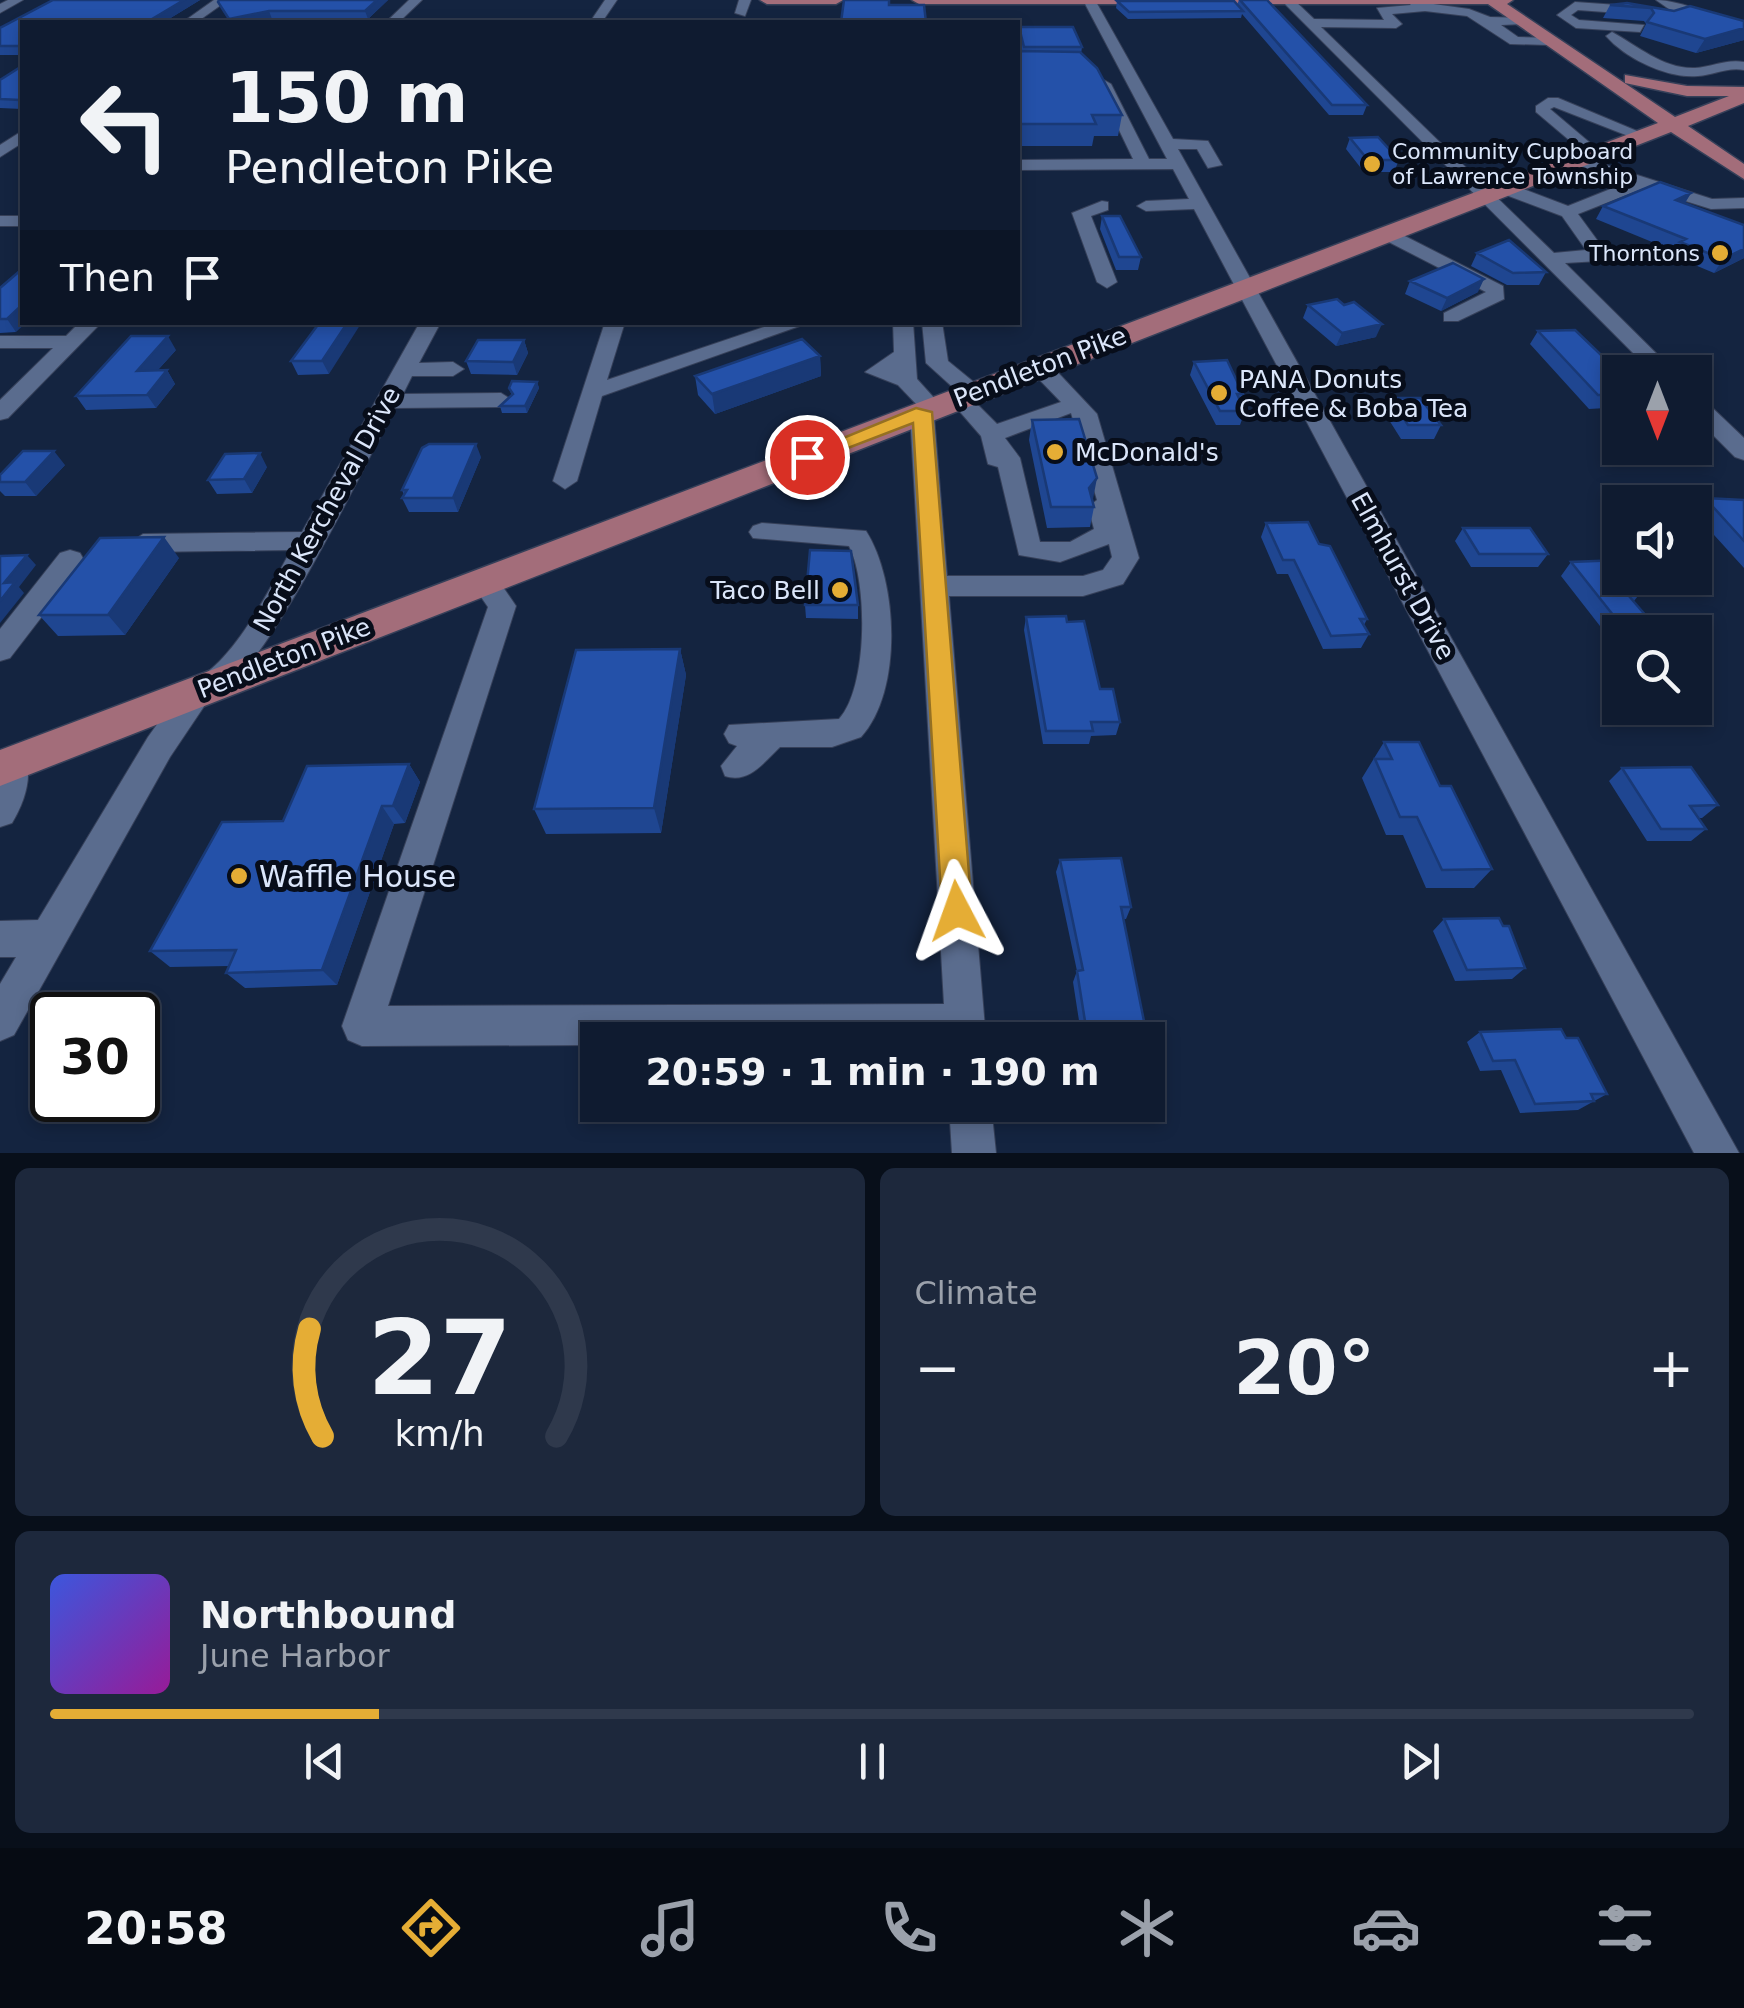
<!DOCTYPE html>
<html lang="en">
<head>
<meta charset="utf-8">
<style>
	body { margin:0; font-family:"DejaVu Sans",sans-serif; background:#1d283c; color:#f1f3f6; height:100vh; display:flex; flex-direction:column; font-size:38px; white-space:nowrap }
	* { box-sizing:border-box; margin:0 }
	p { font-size:32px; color:#9ba1ab }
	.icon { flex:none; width:55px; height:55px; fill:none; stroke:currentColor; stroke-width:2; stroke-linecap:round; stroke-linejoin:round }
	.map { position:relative; height:1153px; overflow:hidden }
	.side { display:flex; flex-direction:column; gap:15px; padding:15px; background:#080f1a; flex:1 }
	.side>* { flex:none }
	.banner { position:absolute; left:20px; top:20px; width:1000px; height:305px; border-radius:0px; box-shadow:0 5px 15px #0003,0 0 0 2px #2f394c; background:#0f1b30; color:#f1f3f6; overflow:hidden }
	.needle { width:65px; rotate:180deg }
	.fabs { position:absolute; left:1602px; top:355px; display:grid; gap:20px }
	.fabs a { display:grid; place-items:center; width:110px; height:110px; border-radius:0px; background:#0f1b30; box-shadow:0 5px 15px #0003,0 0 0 2px #2f394c; font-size:50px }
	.speed { position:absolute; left:30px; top:992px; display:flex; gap:20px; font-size:50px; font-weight:700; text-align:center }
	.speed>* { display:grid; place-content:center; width:130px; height:130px; border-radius:50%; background:#0f1b30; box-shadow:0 5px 15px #0003,0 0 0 2px #2f394c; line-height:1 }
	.speed .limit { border:5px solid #111; border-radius:15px; background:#fff; color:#111 }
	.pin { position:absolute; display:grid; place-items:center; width:85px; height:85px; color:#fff; margin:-42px; border:5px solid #fff; border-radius:50%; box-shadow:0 2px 10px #0007 }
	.me { position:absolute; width:110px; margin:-55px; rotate:356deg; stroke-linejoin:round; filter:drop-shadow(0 0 8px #0008) }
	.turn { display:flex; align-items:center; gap:35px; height:210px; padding:0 40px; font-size:45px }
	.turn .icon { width:130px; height:130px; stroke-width:2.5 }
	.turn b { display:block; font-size:70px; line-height:85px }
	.then { display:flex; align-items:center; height:95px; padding:0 40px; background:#0003; gap:20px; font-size:38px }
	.big { font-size:75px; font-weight:800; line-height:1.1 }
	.side .tile { flex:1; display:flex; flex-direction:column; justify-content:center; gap:15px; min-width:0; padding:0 35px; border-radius:15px; background:#1d283c }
	.side .dial { align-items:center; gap:0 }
	.dial svg { height:260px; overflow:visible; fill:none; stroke:#2f394c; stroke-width:7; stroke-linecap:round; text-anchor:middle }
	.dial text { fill:#f1f3f6; stroke:none }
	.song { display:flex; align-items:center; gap:30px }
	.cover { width:120px; height:120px; border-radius:15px; background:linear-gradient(135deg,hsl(230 70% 55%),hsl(300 70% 35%)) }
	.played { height:10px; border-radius:5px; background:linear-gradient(90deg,#e5ad35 20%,#2f394c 20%) }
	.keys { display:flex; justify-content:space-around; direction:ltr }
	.heat { display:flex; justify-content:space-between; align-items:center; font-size:55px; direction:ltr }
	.side .tiles { flex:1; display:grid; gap:15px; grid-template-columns:1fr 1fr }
	.tile:last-child { grid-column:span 2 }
	.trip { position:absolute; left:580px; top:1022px; width:585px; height:100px; border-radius:0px; background:#0f1b30; box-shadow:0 5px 15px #0003,0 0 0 2px #2f394c; font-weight:800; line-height:100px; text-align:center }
	.tabs { display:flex; height:160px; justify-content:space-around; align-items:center; background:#060b13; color:#9ba1ab }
	.tabs .icon { width:70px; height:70px }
	.tabs .active { color:#e5ad35 }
	.tabs b { font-size:45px; color:#f1f3f6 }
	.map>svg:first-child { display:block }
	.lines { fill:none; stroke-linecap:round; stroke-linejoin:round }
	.minor-casing { stroke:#364059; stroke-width:2 }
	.major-casing { stroke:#364059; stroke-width:3 }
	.minor { fill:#5a6c8e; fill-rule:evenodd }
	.major { fill:#a36d7a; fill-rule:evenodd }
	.wall { fill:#1f4691 }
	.shaded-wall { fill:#193976 }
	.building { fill:#2451a9; stroke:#193976; stroke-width:2.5 }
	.route { fill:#e5ad35; stroke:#957022; stroke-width:2.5 }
	.poi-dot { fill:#e5ad35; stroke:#070d1a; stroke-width:4 }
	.labels { text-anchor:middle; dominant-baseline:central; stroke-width:10; stroke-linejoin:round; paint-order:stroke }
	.far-poi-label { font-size:22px; fill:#dbe6fa; stroke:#070d1a; text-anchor:start }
	.street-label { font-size:25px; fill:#dbe6fa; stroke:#070d1a }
	.poi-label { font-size:25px; fill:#dbe6fa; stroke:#070d1a; text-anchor:start }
	.near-poi-label { font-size:30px; fill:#dbe6fa; stroke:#070d1a; text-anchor:start }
</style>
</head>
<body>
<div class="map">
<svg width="1744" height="1153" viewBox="0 0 1744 1153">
	<rect width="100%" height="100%" fill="#142440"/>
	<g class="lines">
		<g class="minor-casing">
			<path id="minor" d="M8,0h15l-23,13v-9z
				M214,0h14l-31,22h-14z
				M409,0h13l-23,22h-13z
				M605,0h12l-15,22h-12z
				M739,0h12l-6,16 -10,-3z
				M1083,0h12l78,139 35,2 14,24 -14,3 -11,-19h-19l561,1004h-45l-500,-944 -48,2 -9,-5 9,-5 43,-2 -16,-30 -155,1v-10l115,-1 -36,-75 7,-4 7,4 38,75h18z
				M1281,0h13l20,19 70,1 -7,-12 34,-3 -6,-5 64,9 21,8 34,1v6l-23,1 17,12 35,1 -5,7 -38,-1 -43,-28 -42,-5 -33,3 10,10 -6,4 -75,-1 233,226 32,-3 -24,-34 -64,-24v-8h12l58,22 60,-24 -59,-19 -2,-3 8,-5 137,44 32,-1v10l-33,1 -67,-21 -66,26 30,41 -9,6 -34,2 110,109h-23z
				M1656,0c24,0 63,18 88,24v8l-68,-18z
				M1575,2l71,5 6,4 -6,4 -68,-5 -7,5 8,5 65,5 -4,7 -64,-4 -19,-13z
				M1612,32c26,14 51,37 83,36 17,-1 31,-9 49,-6v8c-17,-3 -30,5 -46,6 -31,3 -73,-18 -92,-40z
				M1548,98h10l91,38 -13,3 -82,-32 -4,2 52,44 -14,3 -52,-44v-6z
				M22,131v12l-22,14v-12z
				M1102,201l6,1v8l-17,6 26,66 -10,6 -10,-6 -25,-69z
				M0,216h22v10h-22z
				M1381,230h12l110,56 1,13 -46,22h-14v-8l42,-21 -105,-54z
				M80,322h22l-94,96 -8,2v-20l53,-52h-53v-12h66z
				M420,322h21l-22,41 34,-1 11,7 -11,7h-41l-9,18 98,-1 11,7 -11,7 -106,1c-26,48 -138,284 -184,288l-41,61 -156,278 -14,6v-57l16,-27h-16v-36l38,-1 110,-183 38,-53c44,-14 82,-92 105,-134l-148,2 -13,-9 13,-9 159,-2z
				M605,322h20l-18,58 172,-58h32l-209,74 -25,85 -12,8 -12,-8z
				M893,322h20l4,57 27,30 -10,7 13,160h136l20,-6 9,-13 -3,-13 -49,18 -41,-7 -21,-88 -10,-3 -7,-28 -33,-38 10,-6 -32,-29 -4,-41h20l6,39 33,27 3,5 -11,7 24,24 64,-22 -29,-30v-10h16l49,52 42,144 -16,26 -40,12h-134l37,444h-388v5l-236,1 -14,-6 -6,-14 146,-419 -18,-26 14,-10 10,3 22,32 -128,400 556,-2 -34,-591 9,-6 -21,-22 -33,-13 29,-20zM1071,413l26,87 -9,7 6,22 -24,13h-30l-20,-84 -15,-20z
				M1695,397l8,2 41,39v22l-9,-3 -40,-40z
				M762,523l104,8c32,50 37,160 -5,206l-29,10h-52c-16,15 -31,37 -55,29l-4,-10 16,-20 -8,-3 -5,-9 5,-9 110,-6c29,-31 29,-137 10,-173l-96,-8 -4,-6 4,-6z
				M70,550l10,3 4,7 -4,7 -70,91 -10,3v-32l60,-76z
				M12,749l12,4c10,23 0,50 -12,70l-12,4v-73z
				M949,1105h42l5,48h-44z"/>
		</g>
		<g class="major-casing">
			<path id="major" d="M760,0h83l-7,4h-69z
				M912,0h601l-6,4 168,113 54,-21h-42l-62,-13v-8l62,11 57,1v16l-56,23 56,38v15l-73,-47 -1671,654v-36l1658,-627 -170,-119h-569z"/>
		</g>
		<use href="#minor" class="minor"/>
		<use href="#major" class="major"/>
	</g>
	<path class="wall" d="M53,0h147l-36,22h-142v33h-22v-27z
		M388,0l-20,19h-96l-17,3h-25l-12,-20z
		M1239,0h28l100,105 -4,10h-34l-87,-101 -1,4 -113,1 -12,-11 1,-7 120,4z
		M1627,3l117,18v19l-48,13 -56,-17 6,-12 -2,-3 -41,-3 7,-13z
		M1019,27l63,20 -1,7 41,61 -4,21h-24l-2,10h-74v-95h4l-4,-14z
		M22,66v43l-22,-1v-28z
		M1350,138l49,22 -5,12h-30l-18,-23z
		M1691,193l-6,10 59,22v33l-30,15 -43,-18 3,-4 -78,-32 7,-13z
		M1102,216l39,41 -3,13h-22l-16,-41z
		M1477,253l69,19 -7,13h-32l-36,-19z
		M1410,281l68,11 -37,19 -36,-17z
		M0,288l16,44 -16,1z
		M1308,305l68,32 -40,9 -33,-28z
		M320,322l9,52 -31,1 -7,-14z
		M1538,331l82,42v50l-14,-15 -17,1 -59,-65z
		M524,340l4,13 -11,22 -46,-1 -5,-13z
		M176,350l-19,21 10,-1 8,14 -19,24 -70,2 -10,-14z
		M820,356l1,20 -106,38 -17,-19 -3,-19z
		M1194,362l49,32 -3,8 5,9 -5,14h-24l-26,-50z
		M537,382l2,6 -12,25h-25l-2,-7 12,-10 -3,-8z
		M1390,398l51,27 -7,14h-33l-17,-27z
		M1032,420l60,79 2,8 -4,20 -43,1 -18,-88z
		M1643,448h55l-10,14h-32z
		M481,457l-23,55h-49l-7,-14 2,-3 -2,-5z
		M65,465l-29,31h-31l-5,-5v-16z
		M267,467l-15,26 -35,1 -9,-14z
		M1705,498l39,2v68l-49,-54v-4z
		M1266,523l53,21 48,75 -3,6 5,9 -8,14 -38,1 -35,-75h-11l-16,-37z
		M1463,528l85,26 -10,13h-67l-16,-26z
		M179,558l-54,77 -67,1 -19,-21z
		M1571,562l74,25 -11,14 26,31h-40v31l-15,-25 2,-3 -46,-59z
		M805,605h53v14l-52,-1z
		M1026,617l41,5 33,67 20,33 -4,13 -25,1 -2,8h-46l-19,-114z
		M680,649l6,26 -25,158 -115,1 -12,-25z
		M1384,742l56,44 52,83 -18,19h-48l-23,-53h-17l-24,-57z
		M409,764l11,18 -15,41 -11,1 -57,161 -92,3 -19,-15 4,-7 -60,1 -20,-16 133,-130z
		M1622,768l96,37 -16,13h-3l7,11 -15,12h-44l-38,-60z
		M1060,860l71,47 -5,12h-2l25,127 -1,3v-9h-66l-9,-58 4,-11 -21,-99z
		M1444,919l81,49 -13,11 -57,2 -22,-50z
		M1480,1032l86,6 41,56 -29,16 -58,3 -19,-43 -21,1 -13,-29z
		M807,1105h92l-1,7h-90z"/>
	<path class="shaded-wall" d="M184,0h16l-36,22h-17z
		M377,0h11l-20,19 -3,-8z
		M269,11l3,8 -17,3h-24l-2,-3z
		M1744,28v12l-48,13 9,-14z
		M1691,193l-8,13 -7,-6z
		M1744,249v9l-30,15 9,-14z
		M1484,279l-6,13 -37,19 6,-13z
		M22,305v17h5l-11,10 -9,-13z
		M348,322h14l-33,52 -7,-13z
		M1382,324l-6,13 -40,9 6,-13z
		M168,336l8,14 -31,34 -8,-13z
		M524,340l4,13 -11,22 -4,-13z
		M820,356l1,20 -106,38 -3,-20z
		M167,370l8,14 -19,24 -9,-13z
		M537,382l2,6 -12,25 -2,-7z
		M476,444l5,13 -23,55 -5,-14z
		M54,451l11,14 -29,31 -11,-14z
		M260,453l7,14 -15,26 -8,-14z
		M1097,478l-4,21 -9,9 5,-20z
		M164,537l15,21 -54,77 -17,-20z
		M27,555l9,10 -17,22 5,6 -24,30v-22l4,-18z
		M680,649l6,26 -25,158 -7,-25z
		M409,764l11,18 -15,41 -12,-17z
		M382,806l12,18 -57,161 -15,-15z"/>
	<path class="building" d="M53,0h131l-37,22h-125v24h-22v-18z
		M219,0h158l-12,11h-96l-40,8 -11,-17z
		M844,0h45v5h35l2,17h-85z
		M1240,0h27l100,105h-35z
		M1117,1h117l9,10 -114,1z
		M1627,3l47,8 16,-5 54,15v7l-39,11 -58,-17 7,-9 -3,-5 -41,-3z
		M1019,27h54l9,20h-58z
		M1018,51l62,1 17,16 25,47h-30l4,9h-78z
		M22,66v32l-2,2 -20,-1v-19z
		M1378,137l21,23h-31l-18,-22z
		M1660,182l31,11 -15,7 68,25v24l-21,10 -43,-17 6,-3 -83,-33z
		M1102,216h18l21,41h-22z
		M1509,240l37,32 -33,1 -36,-20z
		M1453,263l31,16 -37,19 -37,-17z
		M22,269v36l-15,14h-7v-31z
		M1337,299l7,6 10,-3 28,22 -40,9 -34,-28z
		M320,322h28l-26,39h-31z
		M1575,330l45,43v26l-4,-4h-18l-60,-64z
		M131,336h37l-31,35 30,-1 -20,25 -71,1z
		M802,339l18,17 -108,38 -17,-18z
		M478,340h46l-11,22 -47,-1z
		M1227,360l16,34h-6l8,17h-25l-26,-49z
		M512,381l25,1 -12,24h-25l13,-12 -4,-6z
		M1390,398h30l21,27h-33z
		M1079,419l18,59 -8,10 5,19h-43l-19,-87z
		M429,444h47l-23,54h-51l5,-8h-5l20,-42z
		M23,451h31l-29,31h-25v-7z
		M260,453l-16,26 -36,1 17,-26z
		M1705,498l39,2v41z
		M1308,522l11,22 11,2 37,73h-7l9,15 -38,2 -37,-76h-11l-17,-37z
		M1463,528h67l18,26h-69z
		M164,537l-56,78h-69l61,-77z
		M810,550l41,1 7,54h-53z
		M27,555l-23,28 11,-1 -15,19v-45z
		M1620,560v18h17l8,9 -23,1 38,44h-39l-5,-7h5l-50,-63z
		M1066,616l1,6 17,-1 16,68h13l7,33h-29l2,9h-47l-20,-114z
		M680,649l-26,159 -120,1 42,-159z
		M1384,742h35l21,44h11l41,83 -50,1 -25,-53h-17l-25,-58h17z
		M409,764l-16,42h-11l-60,164 -96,3 10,-23 -86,1 72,-129 61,-1 24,-55z
		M1691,767l27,38 -28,1 16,23h-45l-39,-61z
		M1121,858l10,49h-10l28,139h-1v-6h-60l-11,-69 6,-1 -23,-110z
		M1499,918l4,8h6l16,42 -58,2 -23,-51z
		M1561,1029l5,9h12l29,56h-16l3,7 -59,3 -20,-44 -22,1 -13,-29z"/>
	<path class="route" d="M916,408l16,4 40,499 -5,10 -10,4 -11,-4 -4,-10 -29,-488 -99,38h-14l-3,-4z"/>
	<g class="poi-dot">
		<circle cx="1372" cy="164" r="10"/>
		<circle cx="1720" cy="253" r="10"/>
		<circle cx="1219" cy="393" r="10"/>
		<circle cx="1055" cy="452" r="10"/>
		<circle cx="840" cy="590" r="10"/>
		<circle cx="239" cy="876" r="10"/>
	</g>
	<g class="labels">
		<g class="far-poi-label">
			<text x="1392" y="151">Community Cupboard<tspan x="1392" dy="25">of Lawrence Township</tspan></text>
			<text x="1700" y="253" text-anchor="end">Thorntons</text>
		</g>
		<g class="street-label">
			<text transform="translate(1040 367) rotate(-21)">Pendleton Pike</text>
			<text transform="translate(327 509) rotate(-61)">North Kercheval Drive</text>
			<text transform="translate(1403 576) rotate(61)">Elmhurst Drive</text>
			<text transform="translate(284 658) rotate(-21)">Pendleton Pike</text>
		</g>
		<g class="poi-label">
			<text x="1239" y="379">PANA Donuts<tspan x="1239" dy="29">Coffee &amp; Boba Tea</tspan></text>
			<text x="1075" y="452">McDonald's</text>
			<text x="820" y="590" text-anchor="end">Taco Bell</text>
		</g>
		<g class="near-poi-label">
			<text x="259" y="876">Waffle House</text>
		</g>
	</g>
</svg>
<div class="fabs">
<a><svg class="needle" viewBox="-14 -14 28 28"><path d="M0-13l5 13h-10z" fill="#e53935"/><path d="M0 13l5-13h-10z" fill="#9ba1ab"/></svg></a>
<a><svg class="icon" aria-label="sound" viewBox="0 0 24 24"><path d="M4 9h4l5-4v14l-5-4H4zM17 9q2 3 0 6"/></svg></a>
<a><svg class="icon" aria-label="search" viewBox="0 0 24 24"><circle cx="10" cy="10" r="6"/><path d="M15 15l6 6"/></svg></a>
</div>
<div class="speed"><div class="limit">30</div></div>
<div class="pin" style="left:807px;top:457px;background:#d93025"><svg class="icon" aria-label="arrive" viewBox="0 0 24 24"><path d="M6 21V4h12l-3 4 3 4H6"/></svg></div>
<svg class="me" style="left:957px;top:911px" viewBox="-20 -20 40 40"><path d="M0-17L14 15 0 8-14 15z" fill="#e5ad35" stroke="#fff" stroke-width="4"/></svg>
<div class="trip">20:59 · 1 min · 190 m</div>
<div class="banner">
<div class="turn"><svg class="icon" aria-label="left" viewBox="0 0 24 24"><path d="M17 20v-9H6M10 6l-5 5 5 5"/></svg><div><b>150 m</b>Pendleton Pike</div></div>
<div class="then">Then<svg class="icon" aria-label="arrive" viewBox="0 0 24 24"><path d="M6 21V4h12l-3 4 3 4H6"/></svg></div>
</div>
</div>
<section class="side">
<div class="tiles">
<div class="tile dial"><svg viewBox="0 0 100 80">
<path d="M14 69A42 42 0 1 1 86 69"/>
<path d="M14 69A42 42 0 0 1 10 36" stroke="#e5ad35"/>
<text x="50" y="56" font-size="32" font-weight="700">27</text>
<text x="50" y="72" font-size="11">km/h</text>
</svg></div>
<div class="tile"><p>Climate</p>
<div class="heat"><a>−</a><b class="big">20°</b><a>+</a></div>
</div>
<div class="tile">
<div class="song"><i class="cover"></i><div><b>Northbound</b><p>June Harbor</p></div></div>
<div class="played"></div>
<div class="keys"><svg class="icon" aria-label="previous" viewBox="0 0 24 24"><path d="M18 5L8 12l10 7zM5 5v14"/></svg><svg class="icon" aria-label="pause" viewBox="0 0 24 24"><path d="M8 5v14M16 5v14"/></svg><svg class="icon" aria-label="next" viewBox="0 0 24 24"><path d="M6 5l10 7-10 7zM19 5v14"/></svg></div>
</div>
</div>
</section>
<nav class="tabs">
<b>20:58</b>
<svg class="icon active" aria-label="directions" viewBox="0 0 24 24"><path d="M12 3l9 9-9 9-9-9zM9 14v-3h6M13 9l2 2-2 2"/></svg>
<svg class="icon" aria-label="music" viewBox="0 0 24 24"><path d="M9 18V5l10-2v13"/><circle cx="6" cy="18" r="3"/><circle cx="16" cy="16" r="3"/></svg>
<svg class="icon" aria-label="phone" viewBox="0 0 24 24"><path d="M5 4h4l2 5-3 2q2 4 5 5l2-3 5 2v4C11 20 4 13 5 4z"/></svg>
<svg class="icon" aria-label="climate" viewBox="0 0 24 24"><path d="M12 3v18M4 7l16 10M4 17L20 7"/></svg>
<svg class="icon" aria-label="car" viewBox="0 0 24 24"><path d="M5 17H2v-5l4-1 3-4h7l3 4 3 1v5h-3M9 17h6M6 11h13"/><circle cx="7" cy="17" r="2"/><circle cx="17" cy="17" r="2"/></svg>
<svg class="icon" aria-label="filters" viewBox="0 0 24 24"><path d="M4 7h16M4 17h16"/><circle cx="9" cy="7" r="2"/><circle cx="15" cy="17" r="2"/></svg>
</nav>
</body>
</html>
